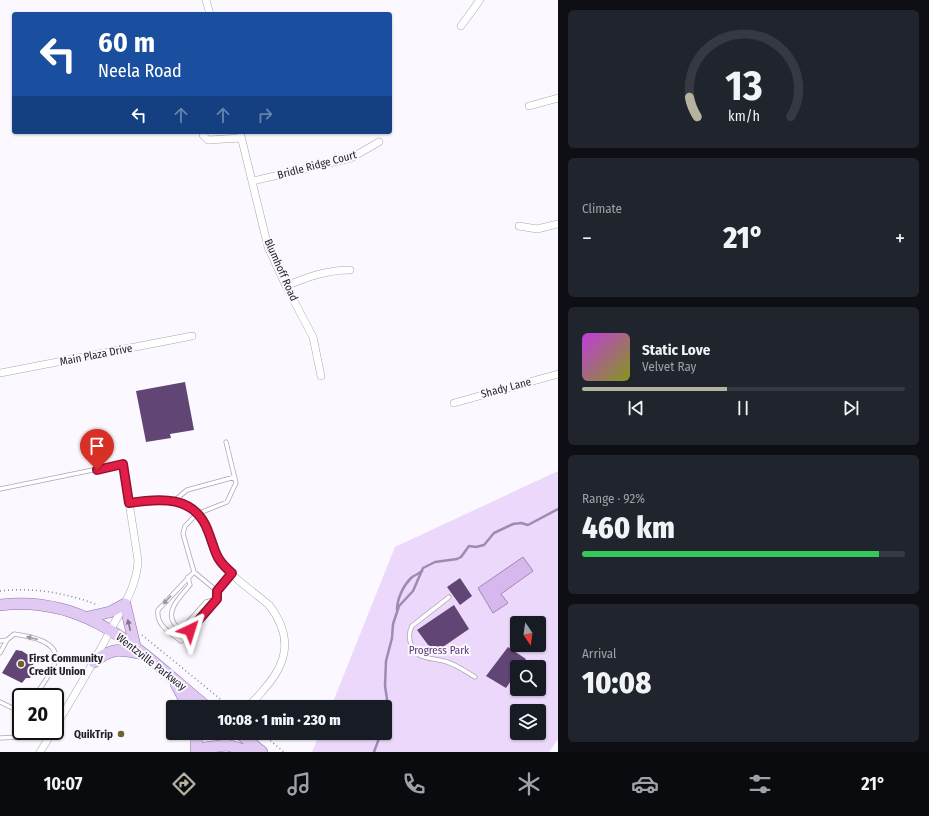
<!DOCTYPE html>
<html lang="en">
<head>
<meta charset="utf-8">
<style>
	body { margin:0; font-family:"Fira Sans Condensed",sans-serif; background:#20242c; color:#f1f3f6; height:100vh; display:flex; flex-direction:column; font-size:15px; white-space:nowrap }
	* { box-sizing:border-box; margin:0 }
	p { font-size:13px; color:#9ea1a6 }
	.icon { flex:none; width:22px; height:22px; fill:none; stroke:currentColor; stroke-width:2; stroke-linecap:round; stroke-linejoin:round }
	.map { position:relative; flex:1; overflow:hidden }
	.side { display:flex; flex-direction:column; gap:10px; padding:10px; background:#0d0f14; width:371px }
	.side>* { flex:none }
	.banner { position:absolute; left:12px; top:12px; width:380px; height:122px; border-radius:4px; box-shadow:0 1px 3px #0004; background:#1a4fa0; color:#fff; overflow:hidden }
	.needle { width:26px; rotate:167deg }
	.controls { position:absolute; left:510px; top:616px; display:grid; gap:8px }
	.controls a { display:grid; place-items:center; width:36px; height:36px; border-radius:4px; background:#171b24; box-shadow:0 1px 3px #0004; font-size:20px }
	.speed { position:absolute; left:12px; top:688px; display:flex; gap:8px; font-size:20px; font-weight:700; text-align:center }
	.speed>* { display:grid; place-content:center; width:52px; height:52px; border-radius:50%; background:#171b24; box-shadow:0 1px 3px #0004; line-height:1 }
	.speed .limit { border:2px solid #111; border-radius:6px; background:#fff; color:#111 }
	.pin { position:absolute; display:grid; place-items:center; width:34px; height:34px; color:#fff; margin:-41px -17px; border-radius:50% 50% 50% 0; rotate:-45deg; box-shadow:0 0 4px #0007 }
	.pin .icon { rotate:45deg }
	.me { position:absolute; width:44px; margin:-22px; rotate:41deg; stroke-linejoin:round; filter:drop-shadow(0 0 3px #0008) }
	.turn { display:flex; align-items:center; gap:14px; height:84px; padding:0 20px; font-size:18px }
	.turn .icon { width:52px; height:52px; stroke-width:2.5 }
	.turn b { display:block; font-size:28px; line-height:34px }
	.lanes { display:flex; align-items:center; height:38px; padding:0 20px; background:#0003; justify-content:center; gap:20px; direction:ltr }
	.lanes .off { opacity:.35 }
	.big { font-size:30px; font-weight:800; line-height:1.1 }
	.side .tile { flex:1; display:flex; flex-direction:column; justify-content:center; gap:6px; min-width:0; padding:0 14px; border-radius:6px; background:#20242c }
	.side .dial { align-items:center; gap:0 }
	.dial svg { height:104px; overflow:visible; fill:none; stroke:#363941; stroke-width:7; stroke-linecap:round; text-anchor:middle }
	.dial text { fill:#f1f3f6; stroke:none }
	.song { display:flex; align-items:center; gap:12px }
	.cover { width:48px; height:48px; border-radius:6px; background:linear-gradient(135deg,hsl(290 70% 55%),hsl(70 70% 35%)) }
	.played { height:4px; border-radius:2px; background:linear-gradient(90deg,#b5b29d 45%,#363941 45%) }
	.keys { display:flex; justify-content:space-around; direction:ltr }
	.heat { display:flex; justify-content:space-between; align-items:center; font-size:22px; direction:ltr }
	.charge { height:6px; border-radius:3px; background:linear-gradient(90deg,#34c759 92%,#363941 0) }
	.trip { position:absolute; left:166px; top:700px; width:226px; height:40px; border-radius:4px; background:#171b24; box-shadow:0 1px 3px #0004; font-weight:800; line-height:40px; text-align:center }
	.tab-bar { display:flex; height:64px; justify-content:space-around; align-items:center; background:#090b0e; color:#9ea1a6 }
	.tab-bar .icon { width:28px; height:28px }
	.tab-bar .current { color:#b5b29d }
	.tab-bar b { font-size:18px; color:#f1f3f6 }
	main { display:flex; flex:1; min-height:0 }
	.map>svg:first-child { display:block }
	.green { fill:#ebd8fa; fill-rule:evenodd }
	.water { fill:#d6b7ee; stroke:#a089b2 }
	.lines { fill:none; stroke-linecap:round; stroke-linejoin:round }
	.stream { stroke:#a089b2; stroke-width:2.5 }
	.building { fill:#614575 }
	.lane-casing { stroke:#ada5b4; stroke-width:5 }
	.street-casing { stroke:#ada5b4; stroke-width:8 }
	.primary-casing { stroke:#9076a5; stroke-width:12 }
	.path { stroke:#88858b; stroke-width:1.5; stroke-dasharray:1 3; stroke-linecap:butt }
	.lane { stroke:#fff; stroke-width:3.5 }
	.street { stroke:#fff; stroke-width:7 }
	.primary { stroke:#e0c9f2; stroke-width:11 }
	.oneway { fill:#9c9a9d }
	.oneway2 { fill:#81748c }
	.route-casing { stroke:#92132f; stroke-width:10 }
	.route { stroke:#e11d48; stroke-width:7 }
	.poi-dot { fill:#6c6330; stroke:#fcf8ff; stroke-width:1.5 }
	.labels { text-anchor:middle; dominant-baseline:central; stroke-width:4; stroke-linejoin:round; paint-order:stroke }
	.street-label { font-size:11px; fill:#221f25; stroke:#fcf8ff }
	.park-label { font-size:11px; fill:#5d3677; stroke:#fcf8ff }
	.poi-label { font-size:11px; font-weight:bold; fill:#221f25; stroke:#fcf8ff; text-anchor:start }
</style>
</head>
<body>
<main>
<div class="map">
<svg width="558" height="752" viewBox="0 0 558 752">
	<rect width="100%" height="100%" fill="#fcf8ff"/>
	<path class="green" d="M558,471v268l-9,13h-237l8,-19h65v-26h-54l64,-160zM517,623h22v22h-22zM517,667h22v22h-22zM517,711h22v22h-22z"/>
	<path class="water" d="M523,557l10,14 -32,23 7,9 -15,10 -15,-25z"/>
	<g class="lines">
		<path class="stream" d="M397,610c0,-11 6,-24 14,-32 3,-3 8,-4 11,-7
			M385,710l2,-11 -2,-13 1,-25 6,-23 1,-14 6,-18 14,-15 10,-23 12,-6 22,-3 4,-2 8,-11 7,1 8,-2 10,-12 19,-9 8,-1 7,2 30,-16
			M374,752l7,-19"/>
	</g>
	<path class="building" d="M185,382l9,48 -24,4 1,4 -25,4 -10,-51z
		M460,578l12,18 -12,9 -13,-18z
		M454,605l15,24 -35,24 -17,-23z
		M508,647l18,12 -5,8h-4v5l-11,16 -20,-12z
		M16,650l6,1 14,9 -5,8 3,3 -4,7h-4l-4,5 -20,-10z"/>
	<g class="lines">
		<g class="lane-casing">
			<path id="lane" d="M0,489l122,-25
				M174,501l13,-11 48,-13
				M194,572l-36,38c-2,16 12,22 23,31l36,-42v-8l14,-17
				M188,577l2,8c-8,10 -25,25 -16,38 2,4 6,5 10,4l22,-25 11,-3
				M217,591l-23,-19 -11,-38 2,-8 12,-12 30,-12 9,-19 -10,-41
				M449,597l-37,29c-3,5 -3,9 -2,15 4,20 22,16 37,21 10,3 19,10 28,15
				M0,641l7,-1
				M0,653l7,-13 7,-6c14,2 47,7 41,28 -2,10 -15,26 -21,35
				M0,702l21,10
				M0,738l20,-1 1,-7"/>
		</g>
		<g class="street-casing">
			<path id="street" d="M206,0l4,14
				M461,26l19,-26
				M529,106l29,-8
				M203,132v3l5,5 33,-2
				M240,132l28,115 18,39 27,51 8,39
				M253,181l98,-23 28,-16
				M519,226l18,3 21,-5
				M286,286c21,-9 41,-16 64,-16
				M0,373l192,-37
				M454,403l104,-29
				M129,503c31,-5 66,-8 79,28 4,9 5,21 10,29 11,15 37,33 51,45 23,30 20,56 -4,83 -6,7 -12,16 -20,19
				M55,727c19,-31 38,-63 55,-96 12,-23 27,-44 28,-71l-15,-96
				M40,752l13,-21"/>
		</g>
		<g class="primary-casing">
			<path id="primary" d="M0,605c91,-11 143,50 207,102
				M88,617l22,-5 15,-8 10,42
				M94,662c19,-15 26,-13 49,-8
				M176,684l12,23
				M197,733l-1,16 31,-4 24,7
				M239,733l23,19"/>
		</g>
		<path class="path" d="M0,591c34,-4 66,2 98,14
			M142,635l88,72
			M209,733l6,5
			M261,733l23,19"/>
		<use href="#lane" class="lane"/>
		<use href="#street" class="street"/>
		<use href="#primary" class="primary"/>
	</g>
	<defs><path id="oneway-solid" d="M-6-.8H1V-3.2L6.5 0L1 3.2V.8H-6Z"/></defs>
	<g class="oneway">
		<use href="#oneway-solid" transform="translate(167 600) rotate(133)"/>
		<use href="#oneway-solid" transform="translate(32 638) rotate(-166)"/>
	</g>
	<use class="oneway2" href="#oneway-solid" transform="translate(129 625) rotate(-103)"/>
	<g class="lines">
		<g class="route-casing">
			<path id="route" d="M97,470l26,-6 6,39c31,-5 66,-8 79,28 8,20 6,27 24,42l-15,18v8l-27,31"/>
		</g>
		<use href="#route" class="route"/>
	</g>
	<g class="poi-dot">
		<circle cx="21" cy="664" r="4"/>
		<circle cx="121" cy="734" r="4"/>
	</g>
	<g class="labels">
		<g class="street-label">
			<text transform="translate(317 165) rotate(-15)">Bridle Ridge Court</text>
			<text transform="translate(281 270) rotate(66)">Blumhoff Road</text>
			<text transform="translate(96 355) rotate(-11)">Main Plaza Drive</text>
			<text transform="translate(506 388) rotate(-15)">Shady Lane</text>
			<text transform="translate(151 662) rotate(38)">Wentzville Parkway</text>
		</g>
		<g class="park-label">
			<text x="439" y="650">Progress Park</text>
		</g>
		<g class="poi-label">
			<text x="29" y="658">First Community<tspan x="29" dy="13">Credit Union</tspan></text>
			<text x="113" y="734" text-anchor="end">QuikTrip</text>
		</g>
	</g>
</svg>
<div class="controls">
<a><svg class="needle" viewBox="-14 -14 28 28"><path d="M0-13l5 13h-10z" fill="#e53935"/><path d="M0 13l5-13h-10z" fill="#9ea1a6"/></svg></a>
<a><svg class="icon" aria-label="search" viewBox="0 0 24 24"><circle cx="10" cy="10" r="6"/><path d="M15 15l6 6"/></svg></a>
<a><svg class="icon" aria-label="layers" viewBox="0 0 24 24"><path d="M12 4l9 5-9 5-9-5zM3 14l9 5 9-5"/></svg></a>
</div>
<div class="speed"><div class="limit">20</div></div>
<div class="pin" style="left:97px;top:470px;background:#d93025"><svg class="icon" aria-label="arrive" viewBox="0 0 24 24"><path d="M6 21V4h12l-3 4 3 4H6"/></svg></div>
<svg class="me" style="left:190px;top:630px" viewBox="-20 -20 40 40"><path d="M0-17L14 15 0 8-14 15z" fill="#e11d48" stroke="#fff" stroke-width="4"/></svg>
<div class="trip">10:08 · 1 min · 230 m</div>
<div class="banner">
<div class="turn"><svg class="icon" aria-label="left" viewBox="0 0 24 24"><path d="M17 20v-9H6M10 6l-5 5 5 5"/></svg><div><b>60 m</b>Neela Road</div></div>
<div class="lanes"><svg class="icon" aria-label="left" viewBox="0 0 24 24"><path d="M17 20v-9H6M10 6l-5 5 5 5"/></svg><svg class="icon off" aria-label="ahead" viewBox="0 0 24 24"><path d="M12 20V5M6 11l6-6 6 6"/></svg><svg class="icon off" aria-label="ahead" viewBox="0 0 24 24"><path d="M12 20V5M6 11l6-6 6 6"/></svg><svg class="icon off" aria-label="right" viewBox="0 0 24 24"><path d="M7 20v-9h11M14 6l5 5-5 5"/></svg></div>
</div>
</div>
<section class="side">
<div class="tile dial"><svg viewBox="0 0 100 80">
<path d="M14 69A42 42 0 1 1 86 69"/>
<path d="M14 69A42 42 0 0 1 8 54" stroke="#b5b29d"/>
<text x="50" y="56" font-size="32" font-weight="700">13</text>
<text x="50" y="72" font-size="11">km/h</text>
</svg></div>
<div class="tile"><p>Climate</p>
<div class="heat"><a>−</a><b class="big">21°</b><a>+</a></div>
</div>
<div class="tile">
<div class="song"><i class="cover"></i><div><b>Static Love</b><p>Velvet Ray</p></div></div>
<div class="played"></div>
<div class="keys"><svg class="icon" aria-label="previous" viewBox="0 0 24 24"><path d="M18 5L8 12l10 7zM5 5v14"/></svg><svg class="icon" aria-label="pause" viewBox="0 0 24 24"><path d="M8 5v14M16 5v14"/></svg><svg class="icon" aria-label="next" viewBox="0 0 24 24"><path d="M6 5l10 7-10 7zM19 5v14"/></svg></div>
</div>
<div class="tile"><p>Range · 92%</p><b class="big">460 km</b><div class="charge"></div></div>
<div class="tile"><p>Arrival</p><b class="big">10:08</b></div>
</section>
</main>
<nav class="tab-bar">
<b>10:07</b>
<svg class="icon current" aria-label="directions" viewBox="0 0 24 24"><path d="M12 3l9 9-9 9-9-9zM9 14v-3h6M13 9l2 2-2 2"/></svg>
<svg class="icon" aria-label="music" viewBox="0 0 24 24"><path d="M9 18V5l10-2v13"/><circle cx="6" cy="18" r="3"/><circle cx="16" cy="16" r="3"/></svg>
<svg class="icon" aria-label="phone" viewBox="0 0 24 24"><path d="M5 4h4l2 5-3 2q2 4 5 5l2-3 5 2v4C11 20 4 13 5 4z"/></svg>
<svg class="icon" aria-label="climate" viewBox="0 0 24 24"><path d="M12 3v18M4 7l16 10M4 17L20 7"/></svg>
<svg class="icon" aria-label="car" viewBox="0 0 24 24"><path d="M5 17H2v-5l4-1 3-4h7l3 4 3 1v5h-3M9 17h6M6 11h13"/><circle cx="7" cy="17" r="2"/><circle cx="17" cy="17" r="2"/></svg>
<svg class="icon" aria-label="filters" viewBox="0 0 24 24"><path d="M4 7h16M4 17h16"/><circle cx="9" cy="7" r="2"/><circle cx="15" cy="17" r="2"/></svg>
<b>21°</b>
</nav>
</body>
</html>
